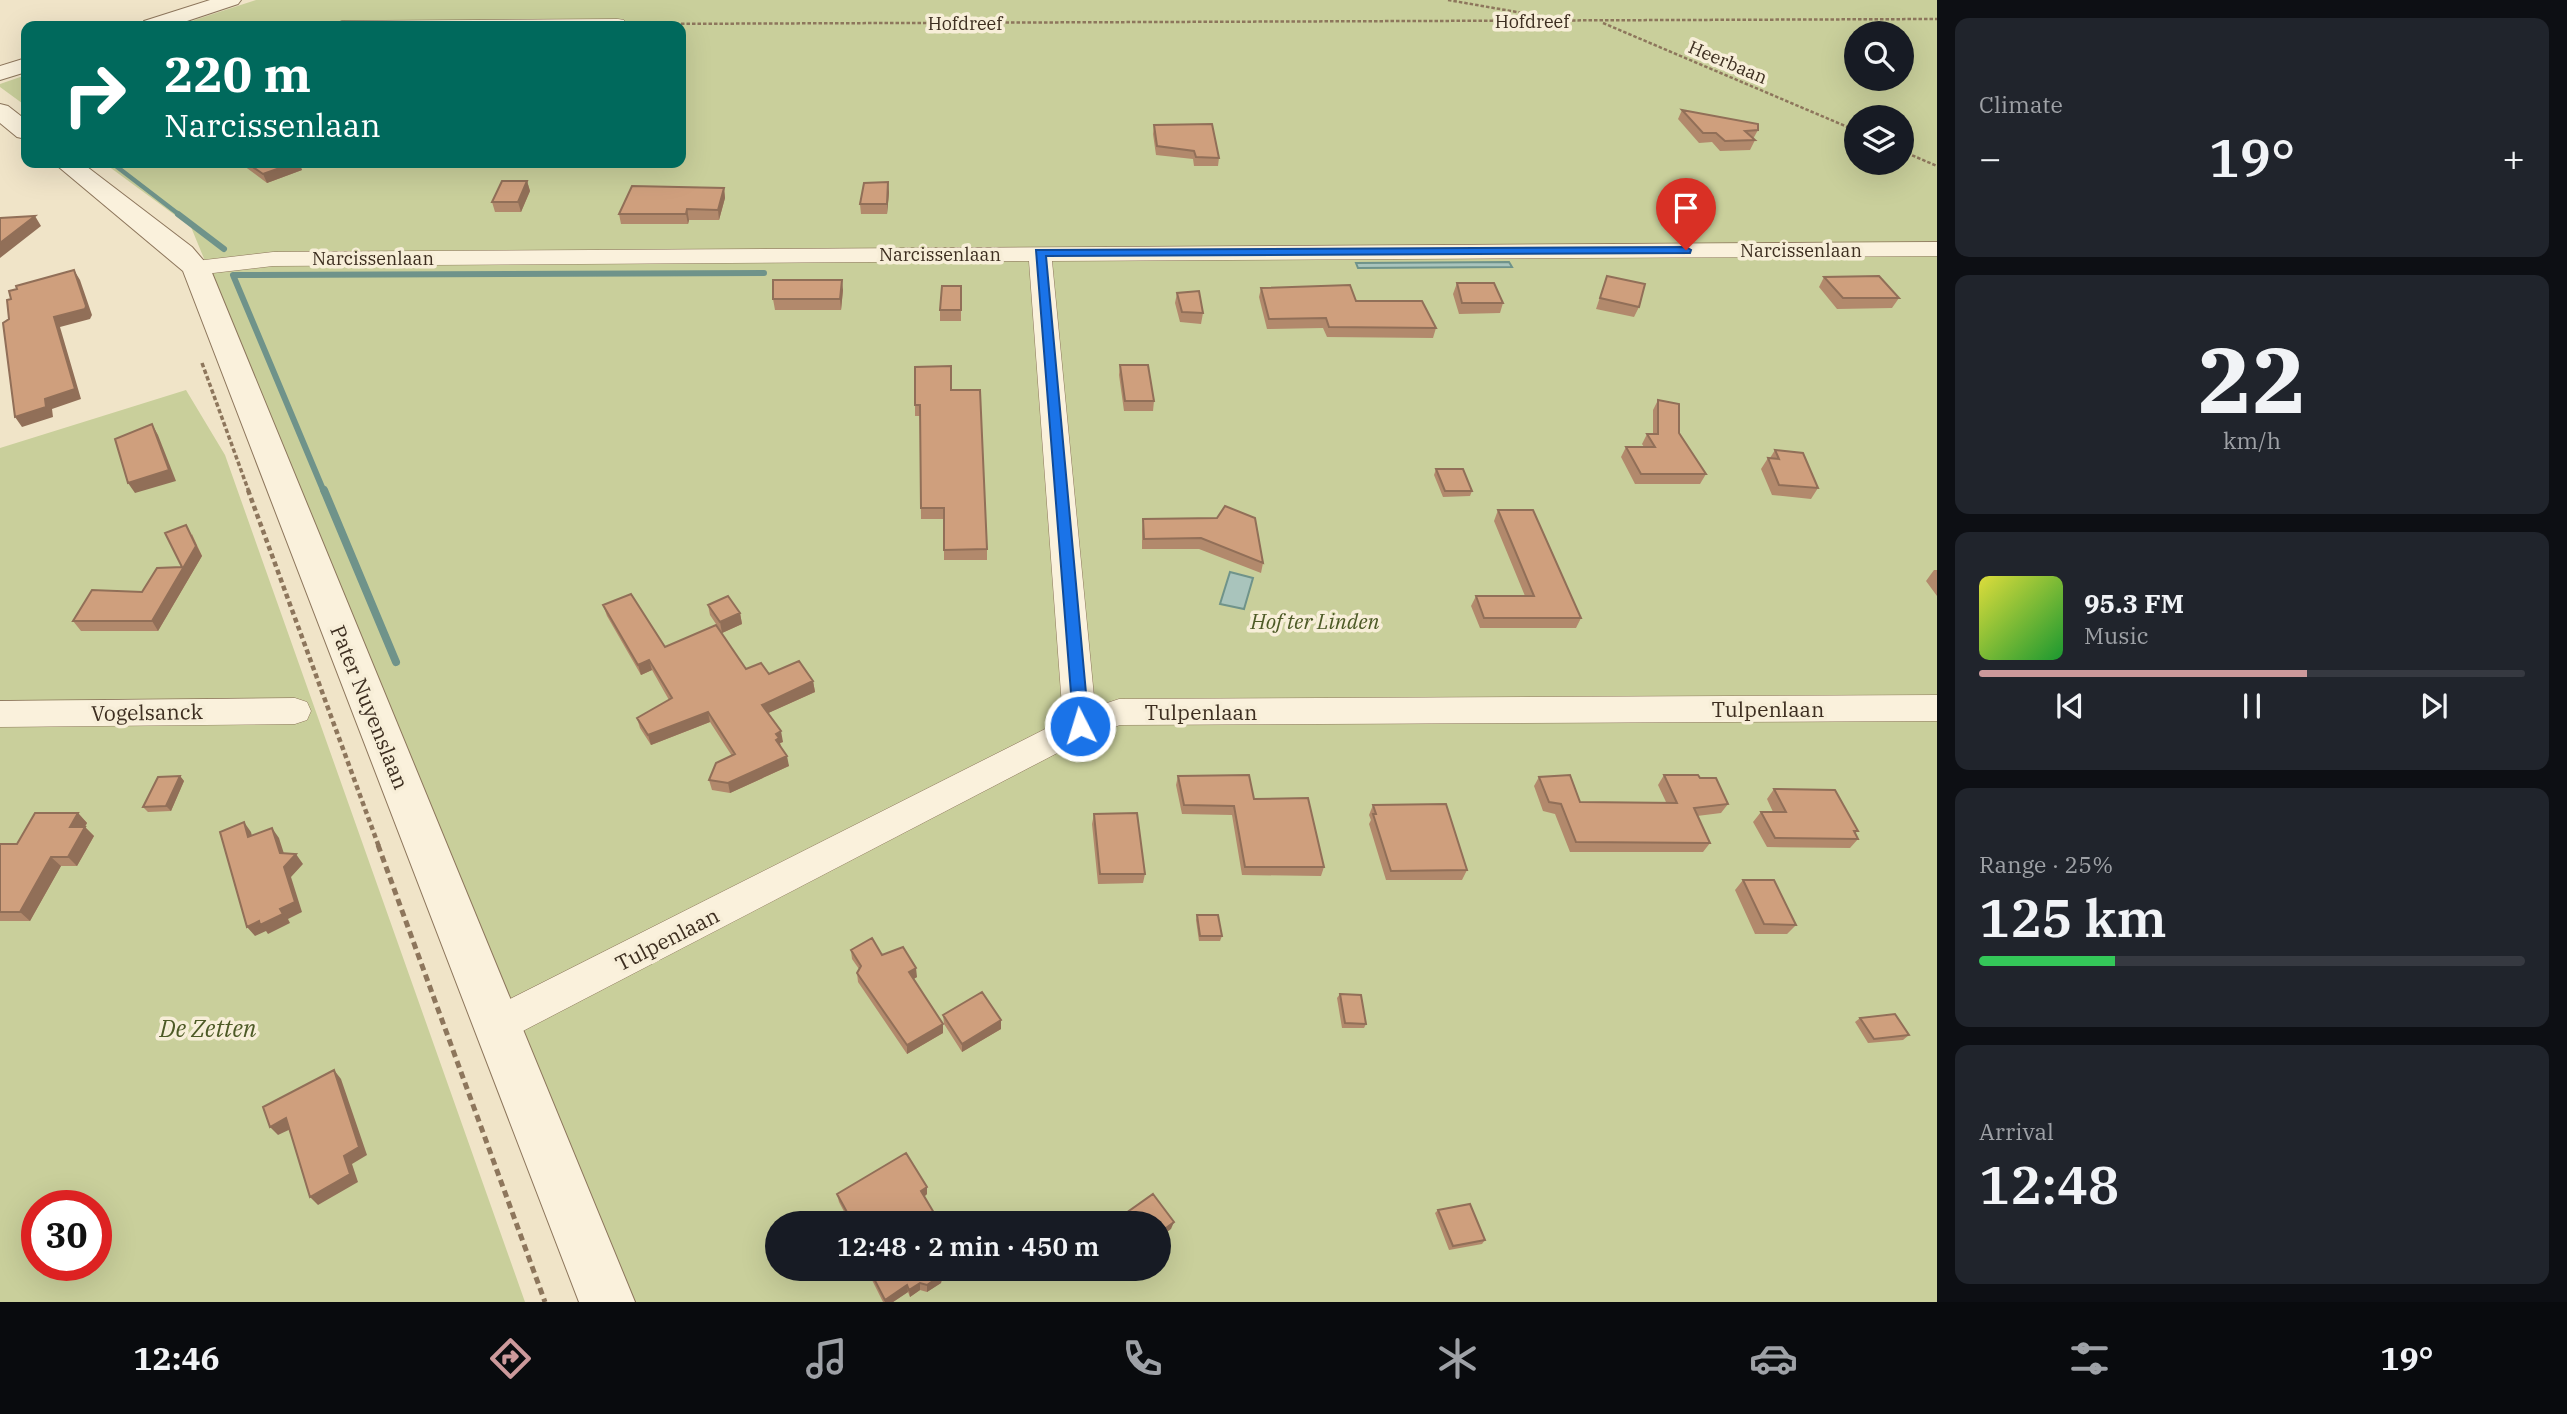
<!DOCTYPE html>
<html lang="en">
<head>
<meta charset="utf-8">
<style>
	body { margin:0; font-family:"IBM Plex Serif",serif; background:#20242c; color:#f1f3f6; height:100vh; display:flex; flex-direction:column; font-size:26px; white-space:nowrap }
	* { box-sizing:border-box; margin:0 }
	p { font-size:23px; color:#9ea1a6 }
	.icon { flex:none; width:38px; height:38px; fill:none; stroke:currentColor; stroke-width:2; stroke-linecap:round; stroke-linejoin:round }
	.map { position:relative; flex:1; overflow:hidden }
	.side { display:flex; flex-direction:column; gap:18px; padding:18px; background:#0d0f14; width:630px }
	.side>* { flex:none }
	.top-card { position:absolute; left:21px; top:21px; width:665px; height:147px; border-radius:14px; box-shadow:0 7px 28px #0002; background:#00695c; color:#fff; overflow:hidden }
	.tools { position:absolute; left:1844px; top:21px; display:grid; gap:14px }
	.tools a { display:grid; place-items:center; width:70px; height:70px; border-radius:50%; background:#171b24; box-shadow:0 7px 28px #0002; font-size:35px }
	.speed { position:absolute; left:21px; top:1190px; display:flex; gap:14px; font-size:35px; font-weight:700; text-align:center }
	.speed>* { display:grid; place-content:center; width:91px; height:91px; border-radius:50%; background:#171b24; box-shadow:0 7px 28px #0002; line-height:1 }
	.speed .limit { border:10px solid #d22; background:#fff; color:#111 }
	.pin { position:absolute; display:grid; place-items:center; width:60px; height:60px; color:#fff; margin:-72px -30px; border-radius:50% 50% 50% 0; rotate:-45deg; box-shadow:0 0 7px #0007 }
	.pin .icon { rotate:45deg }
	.me { position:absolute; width:77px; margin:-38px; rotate:355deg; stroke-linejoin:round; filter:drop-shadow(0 0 5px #0008) }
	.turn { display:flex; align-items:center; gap:24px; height:147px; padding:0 28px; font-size:32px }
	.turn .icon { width:91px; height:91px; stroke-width:2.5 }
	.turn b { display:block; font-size:49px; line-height:60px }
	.big { font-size:52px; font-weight:600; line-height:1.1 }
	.side .tile { flex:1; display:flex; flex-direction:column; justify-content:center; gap:10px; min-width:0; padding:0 24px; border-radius:14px; background:#20242c }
	.side .dial { align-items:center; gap:0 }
	.dial b { font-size:91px; line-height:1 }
	.song { display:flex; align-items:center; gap:21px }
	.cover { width:84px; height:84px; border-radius:10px; background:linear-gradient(135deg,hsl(60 70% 55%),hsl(130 70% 35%)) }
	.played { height:7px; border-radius:4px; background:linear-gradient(90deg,#cc999b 60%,#363941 60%) }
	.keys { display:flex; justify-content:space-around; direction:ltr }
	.heat { display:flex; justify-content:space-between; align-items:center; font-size:38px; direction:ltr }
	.charge { height:10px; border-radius:5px; background:linear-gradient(90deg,#34c759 25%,#363941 0) }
	.trip { position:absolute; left:765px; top:1211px; width:406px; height:70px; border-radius:35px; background:#171b24; box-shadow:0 7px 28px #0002; font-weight:600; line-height:70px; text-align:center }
	.tab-bar { display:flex; height:112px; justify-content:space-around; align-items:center; background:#090b0e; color:#9ea1a6 }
	.tab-bar .icon { width:49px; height:49px }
	.tab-bar .selected { color:#cc999b }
	.tab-bar b { font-size:32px; color:#f1f3f6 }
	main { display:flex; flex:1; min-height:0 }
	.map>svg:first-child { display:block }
	.green { fill:#c9cf9b; fill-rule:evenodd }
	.water { fill:#a9c4bc; stroke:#6f938a; stroke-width:2 }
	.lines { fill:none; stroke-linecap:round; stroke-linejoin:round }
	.stream-far2 { stroke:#6f938a; stroke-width:4.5 }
	.stream-far1 { stroke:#6f938a; stroke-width:6 }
	.stream { stroke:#6f938a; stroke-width:8 }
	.minor-casing { stroke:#8d765c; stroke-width:1 }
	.tertiary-casing { stroke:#8d765c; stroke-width:2 }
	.path-far3 { stroke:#8d765c; stroke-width:2.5; stroke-dasharray:3.5 2; stroke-linecap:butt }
	.path-far2 { stroke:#8d765c; stroke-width:3.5; stroke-dasharray:4.5 2.5; stroke-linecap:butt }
	.path-far1 { stroke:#8d765c; stroke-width:4.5; stroke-dasharray:5 3.5; stroke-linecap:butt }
	.path { stroke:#8d765c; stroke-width:5; stroke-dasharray:7 4.5; stroke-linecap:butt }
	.minor { fill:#faf1dc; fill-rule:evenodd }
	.tertiary { fill:#faf1dc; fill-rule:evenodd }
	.wall { fill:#b2896c }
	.shaded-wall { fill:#916f58 }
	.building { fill:#cf9f7d; stroke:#916f58; stroke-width:2 }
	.route { fill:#1a73e8; stroke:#114b97; stroke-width:2 }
	.labels { text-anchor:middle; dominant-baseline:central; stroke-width:7; stroke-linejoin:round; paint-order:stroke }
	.far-street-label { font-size:18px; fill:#3d2e20; stroke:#f7eed8 }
	.park-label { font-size:21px; font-style:italic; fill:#4d5a26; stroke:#f7eed8 }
	.street-label { font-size:21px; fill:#3d2e20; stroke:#f7eed8 }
	.near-park-label { font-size:24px; font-style:italic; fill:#4d5a26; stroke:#f7eed8 }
</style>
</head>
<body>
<main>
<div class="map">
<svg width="1937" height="1302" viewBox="0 0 1937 1302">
	<rect width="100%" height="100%" fill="#f0e4c8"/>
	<path class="green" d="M256,0h1681v1302h-1304l-442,-1075 -87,-64h577v-137h-505zM1857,33h45v46h-45zM1857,117h45v46h-45zM777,1223h381v46h-381z
		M26,75v31l-26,-19v-3z
		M186,390l39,65 300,847h-525v-854zM37,1206h59v59h-59z"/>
	<path class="water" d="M1509,262l3,5 -154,1 -2,-5z
		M1230,572l23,6 -9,31 -24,-5z"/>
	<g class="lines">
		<path class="stream-far2" d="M112,163l69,53"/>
		<path class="stream-far1" d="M178,214l46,35
			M324,492l-91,-217 531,-2"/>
		<path class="stream" d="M324,490l72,172"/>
		<g class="minor-casing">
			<path id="minor" d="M618,19l6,1 1,6h-293l9,-5z
				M157,20l33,1 9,5h-50l2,-5z
				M1937,242v14l-885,5 43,446 24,-8 818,-4v26l-817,4 -28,10 -594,309 -14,-6 -6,-13 6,-13 579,-292 -34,-459 -756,5 -77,9 -11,-7 11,-7 77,-9z
				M295,698l12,4 4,9 -4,9 -12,4 -295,3v-26z"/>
		</g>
		<g class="tertiary-casing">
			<path id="tertiary" d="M210,0h31l-3,4 -66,22h-31l3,-5z
				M26,58v14l-26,8v-14z
				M0,104l8,2 18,14v19l-9,-2 -17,-14z
				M54,163h28l110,84 18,21 425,1034h-56l-396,-1031z"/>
		</g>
		<path class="path-far3" d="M1448,0l109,19
			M1603,23l254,108
			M637,24l1300,-5
			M1902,151l35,15"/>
		<path class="path-far2" d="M202,363l47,129"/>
		<path class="path-far1" d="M248,490l131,357"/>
		<path class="path" d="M378,845l167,457"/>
		<use href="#minor" class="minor"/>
		<use href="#tertiary" class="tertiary"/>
	</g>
	<path class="wall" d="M1682,110l76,20 -5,9 2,1 -5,10 -30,1 -8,-9 -13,1 -21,-24z
		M1154,125l65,33 -1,8h-24l-1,-7 -37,-4 -3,-21z
		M240,163h59l3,7 -35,13z
		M527,181l3,10 -9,21h-26l-3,-10z
		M724,188l1,10 -6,22h-30l-1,4h-67l-2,-10z
		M889,192l-2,22h-26l-1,-10z
		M1607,276l32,31 -5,10 -38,-8z
		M1824,277l75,21 -7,10 -55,1 -18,-22z
		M1457,283l46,20 -3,10 -41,1 -6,-20z
		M961,286v35h-21v-11z
		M1261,288l95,13 80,27 -3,10 -106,-1 -4,-9 -56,1 -8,-32z
		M843,290l-2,20h-66l-2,-11z
		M1177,293l26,20 -2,11 -21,-2 -5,-19z
		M1120,365l34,36 -1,10h-29l-5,-36z
		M951,390l36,159v11h-43v-41h-23l-1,-103h-5v-11z
		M1658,400l48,74 -6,10h-65l-14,-27 5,-10h18l-2,-3 5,-10h6v-24z
		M1775,450l43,38 -7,11 -39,-4 -11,-26 7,-11h2z
		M1436,469l36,22 -2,5 -27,1 -9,-22z
		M1498,510l83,108 -5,10h-96l-9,-22 5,-10h49l-31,-75z
		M1217,518l46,45 -2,10 -62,-24h-57v-19l1,-11z
		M192,534l10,22 -44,75h-77l-8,-10 69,-29 40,-25z
		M1934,570h3v26l-11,-15z
		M603,605l62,42 81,22 67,12 2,11 -47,21 15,29 -3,1 1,4 8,19 -59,27 -18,-3 -3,-10 23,-24 -22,-34 -59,23 -11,-17 -3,-10 32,-18 -17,-30 -11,5 -34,-59z
		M708,605l32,8 2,11 -20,9 -12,-18z
		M1664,775l36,3 28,26 -7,9 -24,3 13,27 -7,9h-133l-15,-38 -12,-3 -9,-25 5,-9 41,25h86l-8,-17z
		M180,776l4,5 -13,30 -23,1 -5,-5z
		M1178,776l76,23 70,68 -3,9 -79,-1 -10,-60 -50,-1 -6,-29z
		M1774,789l84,42 -3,2 3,6 -8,9 -83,-1 -14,-25 8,-10h12l-6,-13z
		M1373,805l94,65 -5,10h-76l-17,-56 2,-4 -2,-5z
		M78,813l9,10 -2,4 9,9 -17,30h-16l-31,55h-30v-77h17z
		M1094,814l51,60 -2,9 -45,1 -6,-60z
		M1743,880l53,45 -9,9h-32l-20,-44z
		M1197,915l25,21 -2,5h-21l-3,-21z
		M851,950l31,5 35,22 -4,2 30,45v9l-36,21 -49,-72 -1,-9 2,-4 -7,-10z
		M1340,994l26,30 -2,4h-22l-5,-30z
		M943,1015l58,14 -39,23 -18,-28z
		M1860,1018l49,17 -6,5 -35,3 -13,-21z
		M927,1187v7l-3,3 16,26h-90l-11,-21 -2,-8z
		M1438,1210l47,30 -3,4 -33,6 -14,-37z
		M868,1269l75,5 -2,9 -14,9 -7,-2 -10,7 -2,-5 -15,10h-10l-14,-28z"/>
	<path class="shaded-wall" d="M294,163h5l3,7 -35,13 -4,-9z
		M527,181l3,10 -9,21 -3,-10z
		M888,182l1,10 -2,22v-10z
		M724,188l1,10 -6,22 -1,-10z
		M687,209l2,11 -1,4 -2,-10z
		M35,216l6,10 -41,32v-15z
		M74,270l6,10 12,35 -2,4 -30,8 21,72 -29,10 1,8 -31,10 -7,-10 30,-18 9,-82z
		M842,280l1,10 -2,20 -1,-11z
		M152,424l6,11 18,46 -41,12 -7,-10z
		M186,525l16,31 -44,75 -6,-10 44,-75z
		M740,613l2,11 -20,9 -2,-11z
		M649,660l3,10 -11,5 -3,-10z
		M813,681l2,11 -51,23 -2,-10z
		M708,712l2,10 -59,23 -3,-10z
		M781,731l2,11 -3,1 1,6 -5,-9v-6z
		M787,756l2,10 -59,27 -2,-10z
		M180,776l4,5 -13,30 -5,-5z
		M78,813l9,10 -8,13 -9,-9z
		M244,822l7,10 4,15 -7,-10z
		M85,827l9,9 -17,30 -9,-9z
		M272,828l7,10 8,25 9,-9 7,10 -12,13 11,35 -14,7 2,4 -22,11 -2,-3 -11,5 -8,-9 33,-18 4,-42z
		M51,857l10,9 -31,55 -10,-9z
		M916,968l1,9 -8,5v-10z
		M1001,1020v9l-39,23v-8z
		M943,1024v9l-36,21v-9z
		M334,1070l7,9 26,76 -15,9 6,18 -40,23 -8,-8 34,-41z
		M286,1118l9,9 -17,8 -8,-8z
		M927,1187v7l-6,5v-8z
		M1174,1222l-3,7 -13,10v-5z
		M942,1269h7l-6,5 -2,9 -14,9v-7z
		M920,1283v7l-10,7 -1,-7z
		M907,1285l1,7 -15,10h-8v-2z"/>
	<path class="building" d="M1682,110l76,14v6l-13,1 10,9 -30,1 -9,-8h-13z
		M1212,124l7,34 -23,-1 -2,-6 -37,-5 -3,-21z
		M247,163h47l-31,11z
		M502,181h25l-9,21h-26z
		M888,182l-1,22h-27l4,-21z
		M632,186l92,2 -6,22 -31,-1 -1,5h-67z
		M35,216l-35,27v-25z
		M74,270l12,36 -1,3 -31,8 21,72 -30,10 1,8 -31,10 -12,-94 6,-4 -2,-19 4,-1 -2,-8 8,-2 -1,-3z
		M1607,276l38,8 -6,23 -39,-9z
		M1879,276l20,22h-56l-19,-21z
		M773,280h69l-2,19h-67z
		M1457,283h37l9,20h-41z
		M1350,285l6,16h66l14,27 -107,-1 -3,-9 -57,1 -8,-31z
		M942,286h19v24h-21z
		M1199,291l4,22 -21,-1 -5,-19z
		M1120,365h28l6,36h-29z
		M951,366v24h29l7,159 -43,1v-42h-23l-1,-103h-5v-38z
		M1658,400l21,4v29l27,41h-65l-15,-27h29l-8,-13h11z
		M152,424l17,46 -41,13 -13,-44z
		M1775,450l28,3 15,35 -39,-3 -11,-27 11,1z
		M1436,469h27l9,22h-27z
		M1225,506l30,12 8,45 -62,-25 -57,1 -1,-20 74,-1z
		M1498,510h35l48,108h-97l-8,-22h58z
		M186,525l10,21 -44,75h-79l19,-31 50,2 15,-24 25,-1 -17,-34z
		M631,594l34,53 51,-22 30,44 15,-6 8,11 30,-13 14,20 -51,24 19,26 -5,3 3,4 -3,2 11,16 -59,27 -19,-3 7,-17 19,-9 -27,-42 -60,23 -11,-17 35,-20 -23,-38 -11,5 -35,-60z
		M728,596l12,17 -20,9 -12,-17z
		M1249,775l5,24 54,-1 16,69h-79l-11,-61 -50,-1 -6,-29z
		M1570,775l10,27 97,1 -13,-28h34l2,3h16l12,26 -34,4 16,35 -134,-1 -15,-38 -12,-2 -10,-25z
		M180,776l-14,30 -23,1 15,-30z
		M1774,789l61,1 23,41h-4l4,8 -83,-1 -14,-26h25z
		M1446,804l21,66 -76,1 -18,-57h3l-3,-9z
		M35,813h43l-8,14h15l-17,30h-17l-31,55h-20v-68h17z
		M1137,813l8,61h-45l-6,-60z
		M244,822l4,15 24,-9 8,25 16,1 -12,13 11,35 -15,7 3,5 -23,11 -1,-4 -12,6 -27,-95z
		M1743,880h31l22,45 -32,-1z
		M1197,915h21l4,21h-22z
		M872,938l10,17 21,-8 13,21 -7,4 34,52 -36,21 -50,-72 4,-7 -10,-16z
		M982,992l19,28 -39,24 -19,-29z
		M1340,994l21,1 5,29 -21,-1z
		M1895,1014l14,21 -35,4 -14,-21z
		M334,1070l25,77 -15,9 6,18 -40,23 -24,-79 -16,9 -7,-20z
		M906,1153l21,34 -6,4 19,32h-87l-16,-29z
		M1153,1194l21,28 -16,12v-11h-46z
		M1470,1204l15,36 -32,6 -15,-36z
		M869,1269h73l-2,7 -13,9 -7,-2 -11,7 -2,-5 -22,15z"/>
	<path class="route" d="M1686,247l5,3 -1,3 -644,3 43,470 -9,7 -6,-2 -38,-481z"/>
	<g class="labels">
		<g class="far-street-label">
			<text x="1532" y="21">Hofdreef</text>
			<text x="965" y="23">Hofdreef</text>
			<text transform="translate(1728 62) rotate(23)">Heerbaan</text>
			<text x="1801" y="250">Narcissenlaan</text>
			<text x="940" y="254">Narcissenlaan</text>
			<text x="373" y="258">Narcissenlaan</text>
		</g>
		<g class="park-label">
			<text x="1315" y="621">Hof ter Linden</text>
		</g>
		<g class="street-label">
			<text transform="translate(370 707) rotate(68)">Pater Nuyenslaan</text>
			<text x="1768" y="709">Tulpenlaan</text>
			<text transform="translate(147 712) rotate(-1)">Vogelsanck</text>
			<text x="1201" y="712">Tulpenlaan</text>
			<text transform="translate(667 939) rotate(-27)">Tulpenlaan</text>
		</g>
		<g class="near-park-label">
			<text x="208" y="1028">De Zetten</text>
		</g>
	</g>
</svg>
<div class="tools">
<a><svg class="icon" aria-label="search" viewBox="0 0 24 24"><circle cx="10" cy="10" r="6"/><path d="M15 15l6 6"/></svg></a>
<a><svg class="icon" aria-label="layers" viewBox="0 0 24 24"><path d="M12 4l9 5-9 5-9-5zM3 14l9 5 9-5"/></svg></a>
</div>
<div class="speed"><div class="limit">30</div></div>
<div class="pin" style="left:1686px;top:250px;background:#d93025"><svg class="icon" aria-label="arrive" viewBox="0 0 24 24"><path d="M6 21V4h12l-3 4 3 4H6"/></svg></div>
<svg class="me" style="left:1080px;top:726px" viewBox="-20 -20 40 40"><circle r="17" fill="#1a73e8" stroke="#fff" stroke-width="3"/><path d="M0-11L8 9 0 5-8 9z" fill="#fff"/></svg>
<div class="trip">12:48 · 2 min · 450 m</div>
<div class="top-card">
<div class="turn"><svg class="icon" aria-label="right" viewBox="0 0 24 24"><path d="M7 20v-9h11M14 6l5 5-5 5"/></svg><div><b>220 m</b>Narcissenlaan</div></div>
</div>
</div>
<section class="side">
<div class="tile"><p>Climate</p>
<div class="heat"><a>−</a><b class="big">19°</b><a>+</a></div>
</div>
<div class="tile dial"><b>22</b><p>km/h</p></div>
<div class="tile">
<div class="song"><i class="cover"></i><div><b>95.3 FM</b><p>Music</p></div></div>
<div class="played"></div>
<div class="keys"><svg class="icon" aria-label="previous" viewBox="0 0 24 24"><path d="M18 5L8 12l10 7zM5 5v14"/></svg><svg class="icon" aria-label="pause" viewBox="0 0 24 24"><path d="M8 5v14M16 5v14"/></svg><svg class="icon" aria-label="next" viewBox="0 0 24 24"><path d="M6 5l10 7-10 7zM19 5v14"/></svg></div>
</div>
<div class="tile"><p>Range · 25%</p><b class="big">125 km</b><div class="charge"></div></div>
<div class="tile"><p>Arrival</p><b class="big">12:48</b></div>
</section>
</main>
<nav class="tab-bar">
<b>12:46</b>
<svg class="icon selected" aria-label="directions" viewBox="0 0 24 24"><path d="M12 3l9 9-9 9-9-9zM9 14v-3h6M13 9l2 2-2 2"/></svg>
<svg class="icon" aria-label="music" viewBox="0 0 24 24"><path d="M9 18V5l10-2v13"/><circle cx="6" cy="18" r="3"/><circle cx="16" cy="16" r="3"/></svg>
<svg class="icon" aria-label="phone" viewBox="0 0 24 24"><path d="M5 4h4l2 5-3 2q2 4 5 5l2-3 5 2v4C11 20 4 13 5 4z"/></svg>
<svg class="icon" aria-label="climate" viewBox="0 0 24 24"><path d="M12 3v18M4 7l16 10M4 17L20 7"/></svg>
<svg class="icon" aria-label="car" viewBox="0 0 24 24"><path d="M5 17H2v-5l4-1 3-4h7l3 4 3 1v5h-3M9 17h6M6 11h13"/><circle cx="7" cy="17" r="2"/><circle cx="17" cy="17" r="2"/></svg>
<svg class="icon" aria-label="filters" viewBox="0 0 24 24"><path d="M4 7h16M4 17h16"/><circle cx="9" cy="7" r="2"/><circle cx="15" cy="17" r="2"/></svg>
<b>19°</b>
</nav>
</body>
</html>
